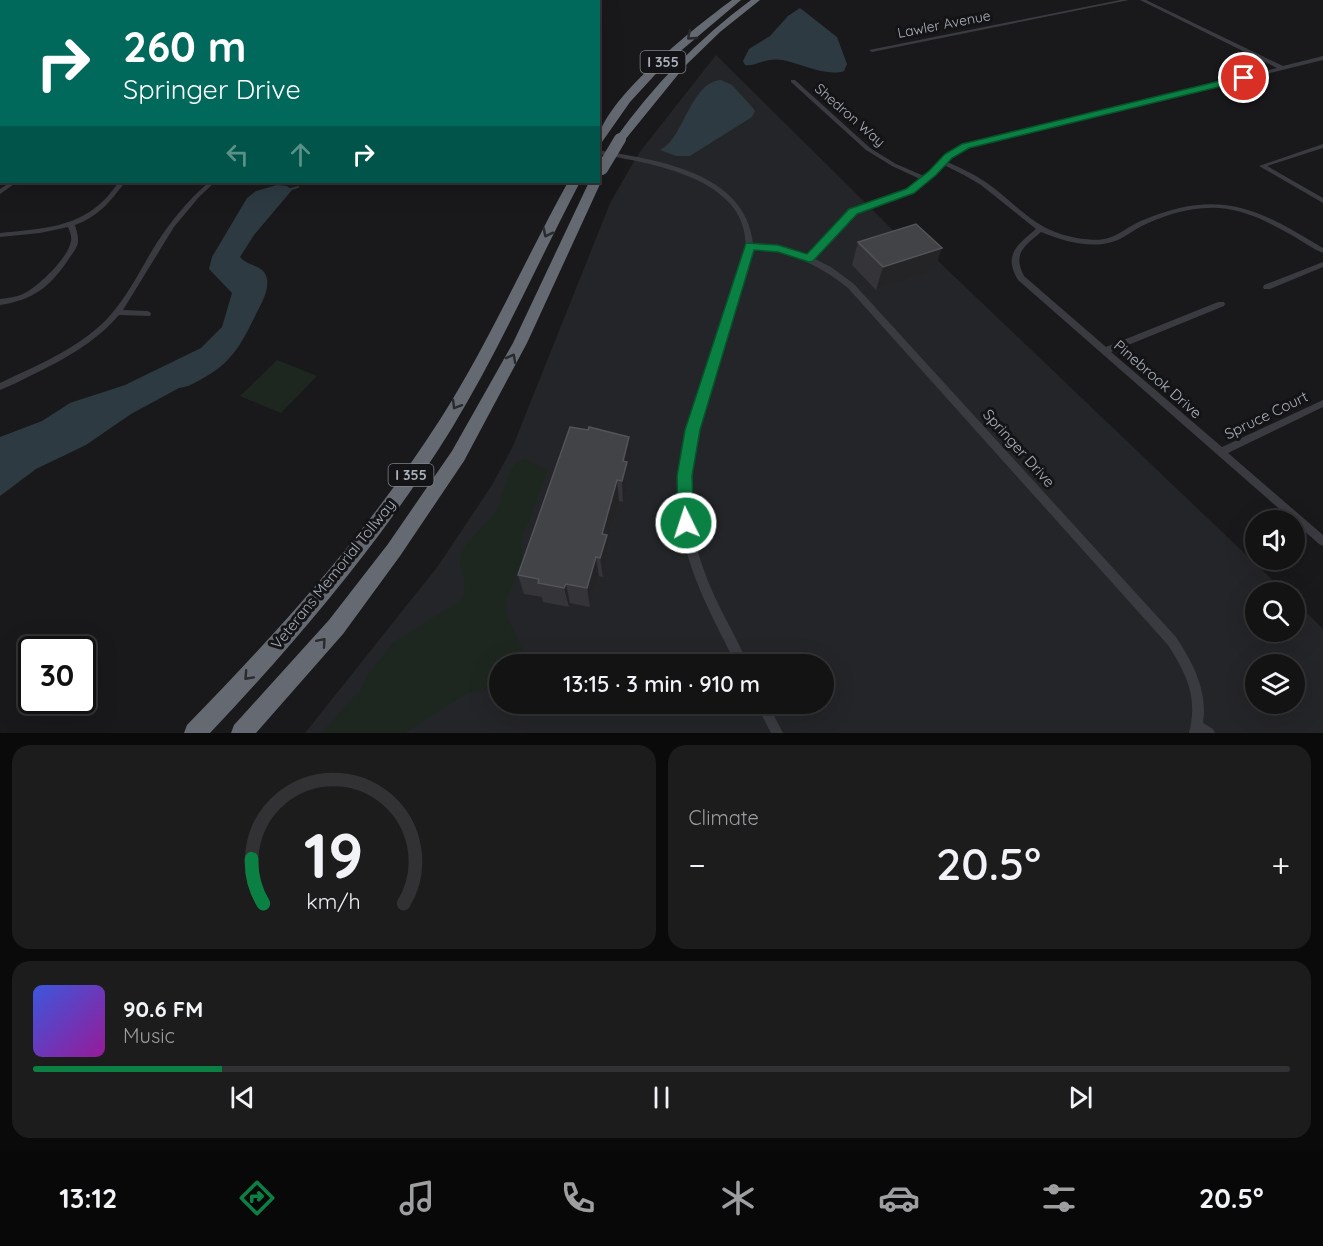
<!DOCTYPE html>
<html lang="en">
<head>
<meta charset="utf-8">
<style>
	body { margin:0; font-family:Quicksand,sans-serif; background:#1c1c1d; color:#f1f3f6; height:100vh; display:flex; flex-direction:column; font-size:22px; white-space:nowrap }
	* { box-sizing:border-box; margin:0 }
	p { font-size:20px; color:#9d9ea0 }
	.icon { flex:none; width:33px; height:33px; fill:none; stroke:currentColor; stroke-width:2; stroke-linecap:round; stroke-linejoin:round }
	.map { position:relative; height:733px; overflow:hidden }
	.details { display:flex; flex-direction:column; gap:12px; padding:12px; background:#0a0a0b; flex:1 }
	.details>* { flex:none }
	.hud { position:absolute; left:0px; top:0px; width:600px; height:183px; box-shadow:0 6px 24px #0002,0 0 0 2px #323234; background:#00695c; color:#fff; overflow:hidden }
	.buttons { position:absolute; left:1245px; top:510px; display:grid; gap:12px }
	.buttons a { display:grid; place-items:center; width:60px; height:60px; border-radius:50%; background:#131314; box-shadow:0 6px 24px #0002,0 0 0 2px #323234; font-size:30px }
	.speed { position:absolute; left:18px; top:636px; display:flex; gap:12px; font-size:30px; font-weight:700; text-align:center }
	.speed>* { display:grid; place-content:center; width:78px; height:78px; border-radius:50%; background:#131314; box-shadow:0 6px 24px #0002,0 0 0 2px #323234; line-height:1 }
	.speed .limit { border:3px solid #111; border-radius:9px; background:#fff; color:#111 }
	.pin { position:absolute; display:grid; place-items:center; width:51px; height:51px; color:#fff; margin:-26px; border:3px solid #fff; border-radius:50%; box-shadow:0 2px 6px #0007 }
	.me { position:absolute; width:66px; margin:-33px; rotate:356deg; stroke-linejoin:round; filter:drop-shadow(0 0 4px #0008) }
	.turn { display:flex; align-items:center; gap:21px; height:126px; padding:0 24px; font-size:27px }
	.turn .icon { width:78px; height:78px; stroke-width:2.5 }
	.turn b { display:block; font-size:42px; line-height:51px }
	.lanes { display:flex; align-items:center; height:57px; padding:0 24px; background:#0003; justify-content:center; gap:30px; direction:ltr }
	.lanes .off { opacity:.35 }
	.big { font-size:45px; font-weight:600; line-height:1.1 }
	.details .widget { flex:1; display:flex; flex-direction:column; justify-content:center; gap:9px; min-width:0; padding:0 21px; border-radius:18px; background:#1c1c1d }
	.details .dial { align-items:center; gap:0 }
	.dial svg { height:156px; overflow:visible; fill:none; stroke:#323234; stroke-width:7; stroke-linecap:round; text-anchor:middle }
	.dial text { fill:#f1f3f6; stroke:none }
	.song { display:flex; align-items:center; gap:18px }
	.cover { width:72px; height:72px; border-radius:9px; background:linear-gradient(135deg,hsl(230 70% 55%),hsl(300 70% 35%)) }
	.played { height:6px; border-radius:3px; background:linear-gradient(90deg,#0b8043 15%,#323234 15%) }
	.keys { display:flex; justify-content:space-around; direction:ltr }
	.heat { display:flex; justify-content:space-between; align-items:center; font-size:33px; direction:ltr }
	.details .tiles { flex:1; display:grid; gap:12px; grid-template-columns:1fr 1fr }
	.widget:last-child { grid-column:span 2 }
	.trip { position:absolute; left:489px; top:654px; width:345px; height:60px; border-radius:30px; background:#131314; box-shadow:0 6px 24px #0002,0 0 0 2px #323234; font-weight:600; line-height:60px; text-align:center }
	.tab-bar { display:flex; height:96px; justify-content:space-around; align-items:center; background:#080808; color:#9d9ea0 }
	.tab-bar .icon { width:42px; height:42px }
	.tab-bar .on { color:#0b8043 }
	.tab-bar b { font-size:27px; color:#f1f3f6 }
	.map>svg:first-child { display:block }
	.built { fill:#242528; fill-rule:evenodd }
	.green { fill:#1e271f }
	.water { fill:#2d3a41 }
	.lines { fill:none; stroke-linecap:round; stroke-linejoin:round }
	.stream { stroke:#2d3a41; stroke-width:2 }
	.street { fill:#393b41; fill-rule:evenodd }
	.highway { fill:#656a72; fill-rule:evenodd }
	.highway-bridge { stroke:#656a72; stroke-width:12 }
	.wall { fill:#353539 }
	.shaded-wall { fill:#242427 }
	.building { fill:#414347; stroke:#525459; stroke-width:1.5 }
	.oneway { stroke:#282a2d }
	.route { fill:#0b8043; stroke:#07532c; stroke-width:1.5 }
	.labels { text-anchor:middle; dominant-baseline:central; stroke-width:6; stroke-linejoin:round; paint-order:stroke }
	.far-street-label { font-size:14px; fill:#aab1bc; stroke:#141416 }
	.shield { fill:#141416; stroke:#7d828a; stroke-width:1.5 }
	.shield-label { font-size:14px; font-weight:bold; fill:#aab1bc }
	.street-label { font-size:15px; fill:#aab1bc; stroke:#141416 }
</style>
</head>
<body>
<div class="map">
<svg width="1323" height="733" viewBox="0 0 1323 733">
	<rect width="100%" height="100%" fill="#19191b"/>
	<path class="built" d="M716,55l187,185 10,-3 372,355h-29v40h38l1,-31 28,28v104h-1018l133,-167 54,-81 21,-39 98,-245 28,-48zM500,664h324v40h-324zM1256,664h38v40h-38z"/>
	<path class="green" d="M277,360l40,16 -36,37 -41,-17z
		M525,459l23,11 -26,69v21l-17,44 2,13 22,47h-29l-1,24 -29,4 -66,41h-82l38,-43 10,-18 23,-29 67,-42c14,-22 -6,-33 2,-49 9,-18 28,-28 37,-47 6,-15 7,-41 26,-46z"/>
	<path class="water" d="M800,8l37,29 10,27 -3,7c-18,6 -44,-8 -62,-11 -17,-3 -27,7 -37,5l-2,-4 6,-12 21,-13 18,-20z
		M721,80l11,5 21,23 2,3 -3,6 -62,39h-14l-16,-6c24,-11 30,-68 61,-70z
		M277,185l10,1 5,4 -38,45 -14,22c8,10 24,7 27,22 2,12 -6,25 -11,35 -15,31 -24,49 -56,66 -7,4 -13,7 -21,8l-48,26 -45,31 -50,24 -36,27v-59l42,-16 28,-18 55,-18 76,-37 21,-21 10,-34 -23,-24 3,-12 35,-59 9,-7z"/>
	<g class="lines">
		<path class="stream" d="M291,189l7,-2"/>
		<path class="street" d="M1120,0h9l-257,52 -3,-2z
			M1140,0h6l137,66 40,-10v4l-355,87 -17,10 -4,5c14,6 27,12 40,21 36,26 49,50 97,56 31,4 34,-8 59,-19 77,-32 114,-12 180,28v5c-10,-4 -18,-10 -28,-16 -23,-13 -48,-27 -76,-29 -26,-2 -56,7 -79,19 -11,6 -20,14 -32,16 -21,5 -48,-3 -67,-11 -16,14 -29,21 -17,44l82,71 112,-45h6l1,2 -1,2 -113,46 111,95 101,-47v7l-95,46 95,82v11l-4,-2 -25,-22v-2h-2l-274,-240c-15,-25 -1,-35 18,-51l-55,-44 -17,-10 -20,-10 -32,27 -57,21 -42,45 18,9 23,17 322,353c17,26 32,54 27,86l10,6 2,4h-26c9,-36 -2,-58 -21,-88l-320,-357c-28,-23 -58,-36 -95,-40 -2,18 -9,35 -15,52 -7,22 -14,43 -21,65 -26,75 -41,131 -12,208 11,32 30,60 43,91h-12c-22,-44 -48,-90 -55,-139 -12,-86 37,-179 62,-260 21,-84 -86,-101 -145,-111v-4c57,10 147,21 155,93l25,4 29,9 44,-45 57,-21 12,-11 -28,-13 -26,-16 -75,-68v-2h4l75,68 26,16 28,12 23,-21 17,-10 313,-77z
			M0,78h2v4h-2z
			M0,143h2v4h-2z
			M1323,144v4l-56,18 56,32v5l-64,-37z
			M11,182h6l-17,12v-5z
			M119,182h6c-15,20 -26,34 -50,43 1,4 3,9 3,14 1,7 -6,15 -10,21 -18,27 -35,40 -68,45v-6c8,-1 16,-2 23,-5 15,-7 46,-37 48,-53 1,-4 -1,-9 -3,-14l-28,6 -40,4v-4c35,-4 73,-4 101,-30 7,-6 12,-14 18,-21z
			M209,182h6l-16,15 -25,30 -51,83 24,1 3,1 1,2 -1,2 -31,-1c-24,28 -56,45 -89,61 -10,5 -20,10 -30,14v-7c36,-17 77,-34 106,-63 21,-22 34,-50 50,-76 15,-23 32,-44 53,-62z
			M1323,262v5l-53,22h-6l-1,-2 1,-2z
			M756,704h12l15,29h-12z"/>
		<path class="highway" d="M732,0h9l-77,65 -34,37 -28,40 -4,1c0,-40 101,-119 134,-143z
			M751,0h9l-40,32 -35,34 -61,75h-8l-1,-2c38,-53 83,-100 136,-139z
			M599,180l2,2 -74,161 -63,118 -64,95 -57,78 -87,99h-25l3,-8 95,-105 59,-76 64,-93 61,-108 76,-161z
			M568,182h12c-43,82 -80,167 -128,246 -69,111 -152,210 -242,305h-26l3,-8c93,-95 182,-194 254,-307 48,-76 84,-158 127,-236z"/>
		<path class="highway-bridge" d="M602,169l18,-30"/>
	</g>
	<path class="wall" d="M858,242l76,29 -58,19 -24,-25z
		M631,459l-4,12 1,12 -5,19 -4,-1 -11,42 1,12 -6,22 -4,-1 -9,31 -20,-4 -1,4 -26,-5 -1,-5 -18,-3 -6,-19z"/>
	<path class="shaded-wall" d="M942,248l-8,23 -58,19 7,-23z
		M629,437l2,22 -4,12 1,12 -5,19 -1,-21 1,-20z
		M617,480l2,21 -11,42 1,12 -6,22 -3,-19 2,-24z
		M596,557l3,19 -9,31 -3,-19z
		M566,584l4,19 -1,4 -5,-19z"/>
	<path class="building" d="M916,224l26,24 -59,19 -25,-25z
		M570,427l18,3 1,-3 40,10 -6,24 4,1 -5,19 -5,-1 -15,54 5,1 -7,23 -4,-1 -9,31 -21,-4 -2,4 -26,-5 1,-4 -21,-4z"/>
	<defs><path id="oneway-chevron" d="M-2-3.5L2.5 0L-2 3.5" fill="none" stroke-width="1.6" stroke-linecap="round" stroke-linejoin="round" transform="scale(1.5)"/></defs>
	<g class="oneway">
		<use href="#oneway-chevron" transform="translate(691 36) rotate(139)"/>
		<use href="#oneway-chevron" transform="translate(547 233) rotate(117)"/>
		<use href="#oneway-chevron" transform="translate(512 358) rotate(-62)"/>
		<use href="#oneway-chevron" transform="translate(456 405) rotate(121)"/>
		<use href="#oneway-chevron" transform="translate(322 642) rotate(-49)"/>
		<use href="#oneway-chevron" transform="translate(248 676) rotate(133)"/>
	</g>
	<path class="route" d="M1244,75l3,1v4l-278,68 -17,10 -16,17 -22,18 -57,21 -44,47 -4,1 -31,-10 -24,-2 -54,180 -8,46 2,47 -2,5 -6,2 -6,-2 -2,-5 -1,-47 8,-46 61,-187 32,2 29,9 42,-45 57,-20 23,-18 16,-17 17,-10z"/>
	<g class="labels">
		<g class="far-street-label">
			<text transform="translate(944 24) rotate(-11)">Lawler Avenue</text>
			<text transform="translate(850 115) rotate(41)">Shedron Way</text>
		</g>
		<g class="shield">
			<rect x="640.5" y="51" width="45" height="22" rx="4.5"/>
			<rect x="388.5" y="464" width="45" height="22" rx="4.5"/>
		</g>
		<g class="shield-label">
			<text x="663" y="62">I 355</text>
			<text x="411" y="475">I 355</text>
		</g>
		<g class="street-label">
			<text transform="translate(1158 379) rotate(41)">Pinebrook Drive</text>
			<text transform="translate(1266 415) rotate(-26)">Spruce Court</text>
			<text transform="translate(1019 448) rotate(48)">Springer Drive</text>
			<text transform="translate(333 574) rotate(-51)">Veterans Memorial Tollway</text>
		</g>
	</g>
</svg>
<div class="buttons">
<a><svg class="icon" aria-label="sound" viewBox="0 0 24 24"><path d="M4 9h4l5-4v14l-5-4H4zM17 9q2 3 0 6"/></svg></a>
<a><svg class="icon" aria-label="search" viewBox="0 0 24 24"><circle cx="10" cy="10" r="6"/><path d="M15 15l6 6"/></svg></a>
<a><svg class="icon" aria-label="layers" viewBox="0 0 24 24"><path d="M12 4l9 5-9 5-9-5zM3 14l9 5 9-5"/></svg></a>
</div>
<div class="speed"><div class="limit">30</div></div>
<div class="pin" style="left:1244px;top:78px;background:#d93025"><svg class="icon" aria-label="arrive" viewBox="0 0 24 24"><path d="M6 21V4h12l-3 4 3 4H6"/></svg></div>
<svg class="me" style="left:686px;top:523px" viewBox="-20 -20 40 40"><circle r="17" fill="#0b8043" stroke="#fff" stroke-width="3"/><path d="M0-11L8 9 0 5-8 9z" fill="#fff"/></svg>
<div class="trip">13:15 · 3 min · 910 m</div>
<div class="hud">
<div class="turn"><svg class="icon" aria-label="right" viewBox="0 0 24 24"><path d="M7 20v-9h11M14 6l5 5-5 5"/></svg><div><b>260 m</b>Springer Drive</div></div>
<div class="lanes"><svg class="icon off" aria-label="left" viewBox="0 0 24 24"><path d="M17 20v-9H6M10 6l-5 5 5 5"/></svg><svg class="icon off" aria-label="ahead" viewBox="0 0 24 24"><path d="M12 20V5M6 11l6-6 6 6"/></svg><svg class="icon" aria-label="right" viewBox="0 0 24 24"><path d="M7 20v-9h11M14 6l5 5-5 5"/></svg></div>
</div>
</div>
<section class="details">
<div class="tiles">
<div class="widget dial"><svg viewBox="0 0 100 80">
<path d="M14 69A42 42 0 1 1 86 69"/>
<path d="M14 69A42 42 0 0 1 8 46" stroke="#0b8043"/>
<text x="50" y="56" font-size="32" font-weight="700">19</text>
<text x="50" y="72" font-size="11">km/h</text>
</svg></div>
<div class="widget"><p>Climate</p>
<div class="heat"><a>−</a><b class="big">20.5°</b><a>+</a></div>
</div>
<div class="widget">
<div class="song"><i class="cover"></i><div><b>90.6 FM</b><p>Music</p></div></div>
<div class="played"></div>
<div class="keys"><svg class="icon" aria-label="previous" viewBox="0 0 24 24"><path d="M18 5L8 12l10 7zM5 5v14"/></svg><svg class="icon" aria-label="pause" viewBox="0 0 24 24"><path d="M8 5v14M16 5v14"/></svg><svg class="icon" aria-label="next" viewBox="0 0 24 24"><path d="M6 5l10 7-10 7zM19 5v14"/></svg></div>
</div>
</div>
</section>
<nav class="tab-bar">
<b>13:12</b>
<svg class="icon on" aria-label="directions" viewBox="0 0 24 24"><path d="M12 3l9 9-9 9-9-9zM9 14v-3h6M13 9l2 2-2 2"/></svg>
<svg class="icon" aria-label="music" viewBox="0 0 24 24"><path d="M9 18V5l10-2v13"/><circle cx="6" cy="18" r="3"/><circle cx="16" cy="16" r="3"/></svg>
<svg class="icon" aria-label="phone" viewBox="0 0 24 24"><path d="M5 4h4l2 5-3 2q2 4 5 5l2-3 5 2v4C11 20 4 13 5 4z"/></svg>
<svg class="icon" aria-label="climate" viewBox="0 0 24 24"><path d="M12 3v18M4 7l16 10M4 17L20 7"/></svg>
<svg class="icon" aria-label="car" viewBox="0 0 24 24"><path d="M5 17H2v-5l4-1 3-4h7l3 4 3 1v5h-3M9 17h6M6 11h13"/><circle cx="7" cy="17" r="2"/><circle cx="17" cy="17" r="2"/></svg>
<svg class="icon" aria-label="filters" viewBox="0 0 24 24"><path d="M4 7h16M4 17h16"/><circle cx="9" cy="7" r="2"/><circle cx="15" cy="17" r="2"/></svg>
<b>20.5°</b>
</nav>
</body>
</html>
